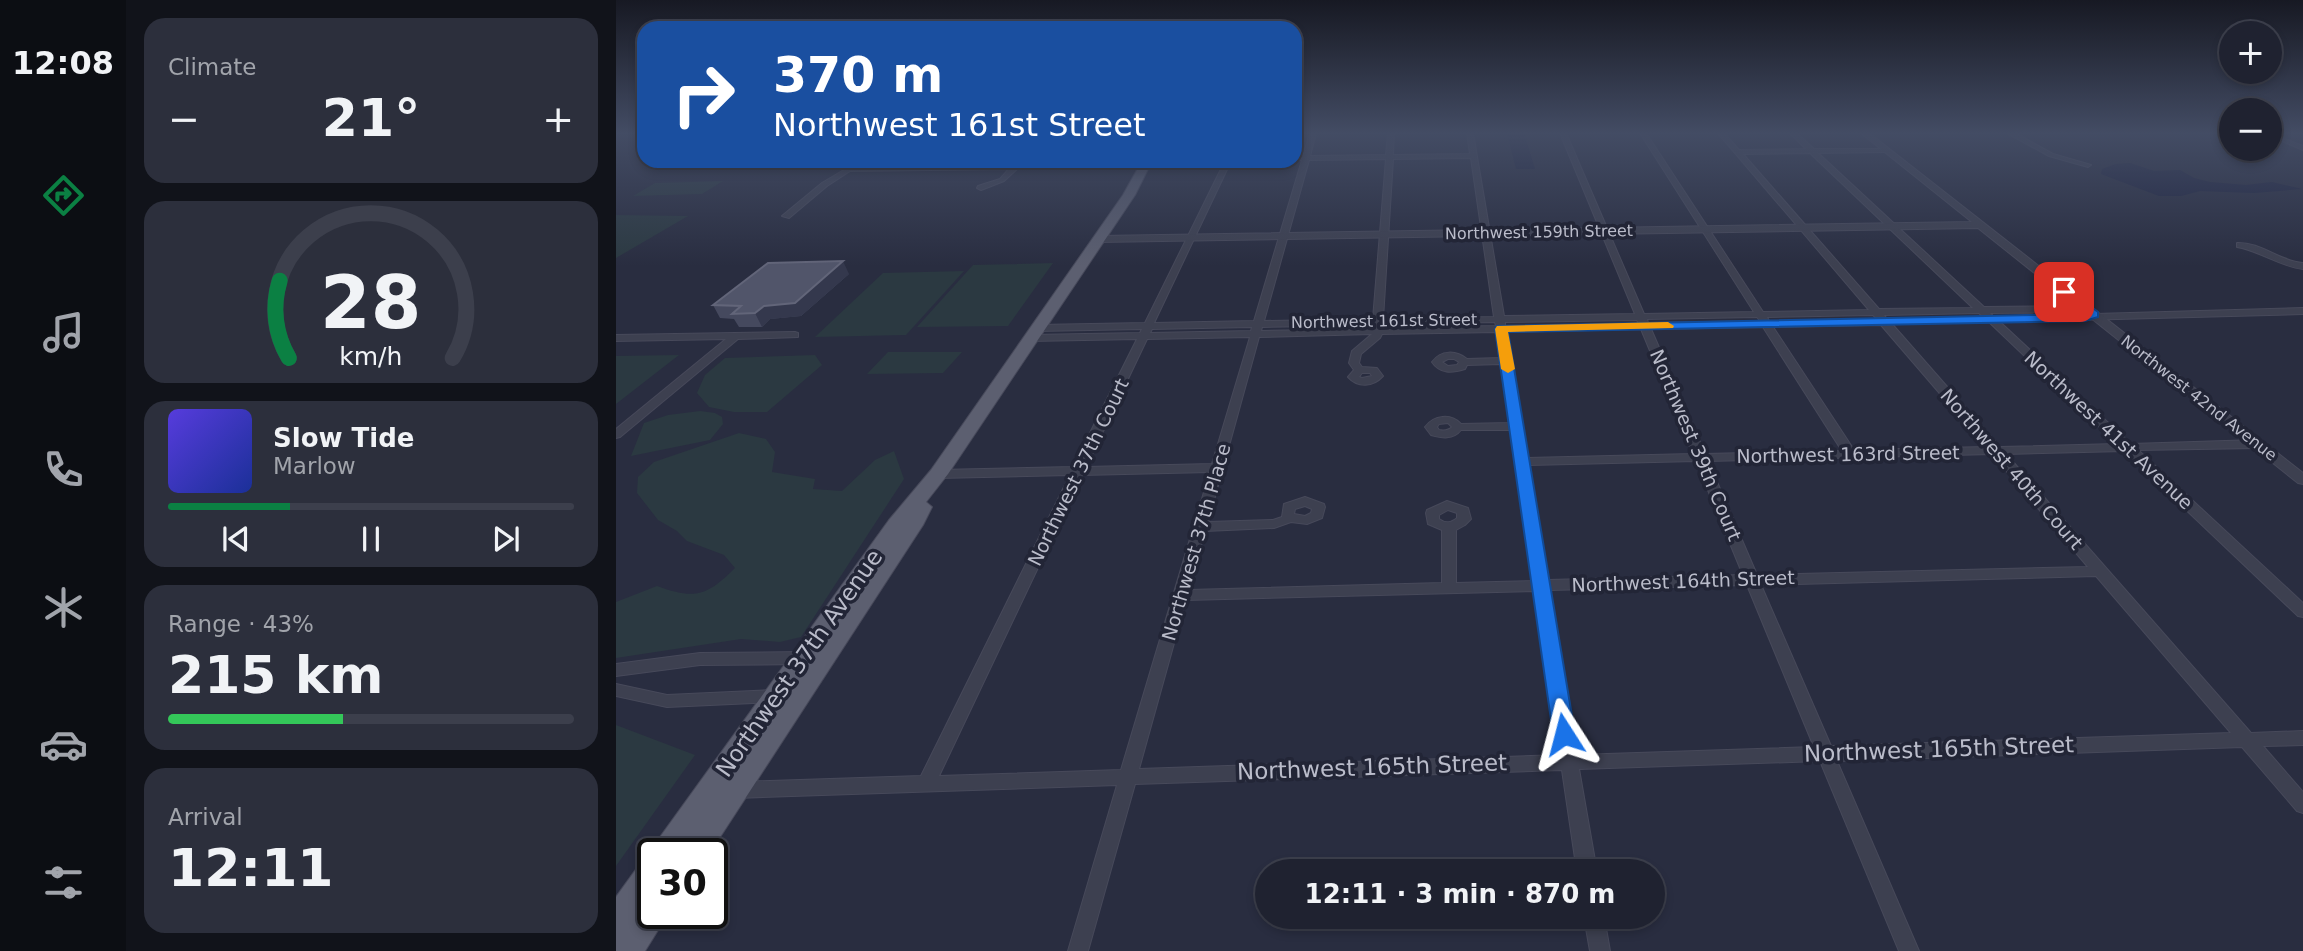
<!DOCTYPE html>
<html lang="en">
<head>
<meta charset="utf-8">
<style>
	body { margin:0; font-family:"DejaVu Sans",sans-serif; background:#2c2f3c; color:#f1f3f6; height:100vh; display:flex; flex-direction:column; font-size:26px; white-space:nowrap }
	* { box-sizing:border-box; margin:0 }
	p { font-size:23px; color:#a1a4ab }
	.icon { flex:none; width:38px; height:38px; fill:none; stroke:currentColor; stroke-width:2; stroke-linecap:round; stroke-linejoin:round }
	.map { position:relative; flex:1; overflow:hidden }
	.drawer { display:flex; flex-direction:column; gap:18px; padding:18px; background:#11131a; width:490px }
	.drawer>* { flex:none }
	.banner { position:absolute; left:21px; top:21px; width:665px; height:147px; border-radius:21px; box-shadow:0 4px 10px #0003,0 0 0 2px #3c3f4c; background:#1a4fa0; color:#fff; overflow:hidden }
	.buttons { position:absolute; left:1603px; top:21px; display:grid; gap:14px }
	.buttons a { display:grid; place-items:center; width:63px; height:63px; border-radius:50%; background:#1f2230; box-shadow:0 4px 10px #0003,0 0 0 2px #3c3f4c; font-size:35px }
	.speed { position:absolute; left:21px; top:838px; display:flex; gap:14px; font-size:35px; font-weight:700; text-align:center }
	.speed>* { display:grid; place-content:center; width:91px; height:91px; border-radius:50%; background:#1f2230; box-shadow:0 4px 10px #0003,0 0 0 2px #3c3f4c; line-height:1 }
	.speed .limit { border:4px solid #111; border-radius:10px; background:#fff; color:#111 }
	.pin { position:absolute; display:grid; place-items:center; width:60px; height:60px; color:#fff; margin:-30px; border-radius:14px; box-shadow:0 4px 10px #0006 }
	.me { position:absolute; width:77px; margin:-38px; rotate:351deg; stroke-linejoin:round; filter:drop-shadow(0 0 5px #0008) }
	.turn { display:flex; align-items:center; gap:24px; height:147px; padding:0 21px; font-size:32px }
	.turn .icon { width:91px; height:91px; stroke-width:2.5 }
	.turn b { display:block; font-size:49px; line-height:60px }
	.big { font-size:52px; font-weight:700; line-height:1.1 }
	.drawer .card { flex:1; display:flex; flex-direction:column; justify-content:center; gap:10px; min-width:0; padding:0 24px; border-radius:21px; background:#2c2f3c }
	.drawer .dial { align-items:center; gap:0 }
	.dial svg { height:182px; overflow:visible; fill:none; stroke:#3c3f4c; stroke-width:7; stroke-linecap:round; text-anchor:middle }
	.dial text { fill:#f1f3f6; stroke:none }
	.song { display:flex; align-items:center; gap:21px }
	.cover { width:84px; height:84px; border-radius:10px; background:linear-gradient(135deg,hsl(250 70% 55%),hsl(230 70% 35%)) }
	.played { height:7px; border-radius:4px; background:linear-gradient(90deg,#0b8043 30%,#3c3f4c 30%) }
	.keys { display:flex; justify-content:space-around; direction:ltr }
	.heat { display:flex; justify-content:space-between; align-items:center; font-size:38px; direction:ltr }
	.charge { height:10px; border-radius:5px; background:linear-gradient(90deg,#34c759 43%,#3c3f4c 0) }
	.trip { position:absolute; left:639px; top:859px; width:410px; height:70px; border-radius:35px; background:#1f2230; box-shadow:0 4px 10px #0003,0 0 0 2px #3c3f4c; font-weight:700; line-height:70px; text-align:center }
	main { display:flex; flex:1; min-height:0 }
	.tab-bar { display:flex; flex-direction:column; width:126px; justify-content:space-around; align-items:center; background:#0c0e13; color:#a1a4ab }
	.tab-bar .icon { width:49px; height:49px }
	.tab-bar .active { color:#0b8043 }
	.tab-bar b { font-size:32px; color:#f1f3f6 }
	.map>svg:first-child { display:block }
	.green { fill:#2b3941 }
	.water { fill:#1d223e }
	.lines { fill:none; stroke-linecap:round; stroke-linejoin:round }
	.minor-casing { stroke:#47495a; stroke-width:2 }
	.tertiary-casing { stroke:#47495a; stroke-width:2 }
	.primary-casing { stroke:#47495a; stroke-width:2 }
	.minor { fill:#3d4050; fill-rule:evenodd }
	.tertiary { fill:#3d4050; fill-rule:evenodd }
	.primary { fill:#5c5f70; fill-rule:evenodd }
	.wall { fill:#45495e }
	.shaded-wall { fill:#34384d }
	.building { fill:#51556a; stroke:#626579; stroke-width:2 }
	.route { fill:#1a73e8; stroke:#114b97; stroke-width:2 }
	.slow { fill:#f59e0b }
	.labels { text-anchor:middle; dominant-baseline:central; stroke-width:7; stroke-linejoin:round; paint-order:stroke }
	.far-street-label { font-size:16px; fill:#babcca; stroke:#222536 }
	.street-label { font-size:19px; fill:#babcca; stroke:#222536 }
	.near-street-label { font-size:23px; fill:#babcca; stroke:#222536 }
</style>
</head>
<body>
<main>
<nav class="tab-bar">
<b>12:08</b>
<svg class="icon active" aria-label="directions" viewBox="0 0 24 24"><path d="M12 3l9 9-9 9-9-9zM9 14v-3h6M13 9l2 2-2 2"/></svg>
<svg class="icon" aria-label="music" viewBox="0 0 24 24"><path d="M9 18V5l10-2v13"/><circle cx="6" cy="18" r="3"/><circle cx="16" cy="16" r="3"/></svg>
<svg class="icon" aria-label="phone" viewBox="0 0 24 24"><path d="M5 4h4l2 5-3 2q2 4 5 5l2-3 5 2v4C11 20 4 13 5 4z"/></svg>
<svg class="icon" aria-label="climate" viewBox="0 0 24 24"><path d="M12 3v18M4 7l16 10M4 17L20 7"/></svg>
<svg class="icon" aria-label="car" viewBox="0 0 24 24"><path d="M5 17H2v-5l4-1 3-4h7l3 4 3 1v5h-3M9 17h6M6 11h13"/><circle cx="7" cy="17" r="2"/><circle cx="17" cy="17" r="2"/></svg>
<svg class="icon" aria-label="filters" viewBox="0 0 24 24"><path d="M4 7h16M4 17h16"/><circle cx="9" cy="7" r="2"/><circle cx="15" cy="17" r="2"/></svg>
</nav>
<section class="drawer">
<div class="card"><p>Climate</p>
<div class="heat"><a>−</a><b class="big">21°</b><a>+</a></div>
</div>
<div class="card dial"><svg viewBox="0 0 100 80">
<path d="M14 69A42 42 0 1 1 86 69"/>
<path d="M14 69A42 42 0 0 1 10 35" stroke="#0b8043"/>
<text x="50" y="56" font-size="32" font-weight="700">28</text>
<text x="50" y="72" font-size="11">km/h</text>
</svg></div>
<div class="card">
<div class="song"><i class="cover"></i><div><b>Slow Tide</b><p>Marlow</p></div></div>
<div class="played"></div>
<div class="keys"><svg class="icon" aria-label="previous" viewBox="0 0 24 24"><path d="M18 5L8 12l10 7zM5 5v14"/></svg><svg class="icon" aria-label="pause" viewBox="0 0 24 24"><path d="M8 5v14M16 5v14"/></svg><svg class="icon" aria-label="next" viewBox="0 0 24 24"><path d="M6 5l10 7-10 7zM19 5v14"/></svg></div>
</div>
<div class="card"><p>Range · 43%</p><b class="big">215 km</b><div class="charge"></div></div>
<div class="card"><p>Arrival</p><b class="big">12:11</b></div>
</section>
<div class="map">
<svg width="1687" height="951" viewBox="0 0 1687 951">
	<rect width="100%" height="100%" fill="#292d40"/>
	<path class="green" d="M107,181l-21,13 -69,2 22,-13z
		M0,215l72,1 -72,42z
		M437,263l-45,63 -91,1 56,-62z
		M348,271l-58,64 -91,2 68,-64z
		M272,352h74l-19,21 -76,1z
		M63,355l-63,49v-48z
		M199,355l7,10 -55,47h-33l-25,-5 -12,-14 8,-18 20,-17z
		M84,411l15,2 7,4 1,7 -13,16 -79,16 13,-33 24,-8z
		M123,433l27,6 9,13 -3,20 43,7 -2,10 29,2 33,-31 19,-9 10,28 -103,158 -21,5 -39,-3 -125,19v-56l41,-16c38,14 50,10 78,-18l-11,-13 -37,-14 -10,-10 -19,-11 -21,-27 1,-16 16,-15z
		M0,725l79,30 -79,111z"/>
	<path class="water" d="M891,133h17l11,36h-19z
		M1514,163l24,8 26,-1 14,8 16,4 36,3 26,-3 30,7 -48,4 -54,-2 -19,5h-22l-58,-22 1,-5 14,-5z"/>
	<g class="lines">
		<g class="minor-casing">
			<path id="minor" d="M694,133h6l-6,23 76,-1 2,-22h6l-1,22 77,-1 -3,-21h6l31,183 131,-2 -75,-181h6l78,181 110,-2 -114,-179h6l117,179 106,-2 -151,-177h6l15,17 67,-1 -16,-16h7l17,16h74v2l-2,1 -68,1 166,154 90,-1 21,8 208,-6v6l-303,8 131,122 126,-4 6,4 -6,4 -119,2 165,153v14l-5,-1 -174,-165 -118,3 245,279 52,-2v14l-40,1 40,46v21l-6,-2 -55,-64 -405,14 82,190h-20l-79,-190 -241,8 18,103h-20l-15,-102 -427,14 -47,167h-20l49,-166 -381,13 -6,-3 -3,-5 3,-5 6,-3 185,-6 149,-301 -132,3 -6,-4 6,-4 135,-3 64,-128 -106,2 -5,-3 5,-3 109,-2 2,-4 -104,2 -5,-3 5,-3 107,-2 80,-162h6l-77,162 100,-2 48,-161h-7v-4h8zM1194,153l163,155 -94,1 -136,-155zM855,158l23,159 -111,2 10,-160zM770,159l-13,160 -109,2 45,-161zM1457,312l8,2 -87,3 -4,-4zM1363,313l4,4 -96,2 -3,-4zM1257,315l4,4 -108,2 -2,-4zM1141,317l3,4 -112,2 -1,-4zM1021,320l2,4 -134,2v-4zM879,322l1,4 -114,2 1,-4zM1373,322l128,122 -117,3 -108,-123zM757,325v4l-112,2 1,-4zM1265,325l105,122 -132,3 -81,-123zM636,327l-1,4 -101,2 2,-4zM1147,327l79,124 -137,3 -54,-125zM1025,329l52,125 -166,4 -21,-126zM881,332l4,26 -34,1c-11,-9 -26,-9 -35,3 8,12 20,11 33,7l2,-4 34,-1 9,59 -49,1c-10,-11 -27,-9 -36,3l6,8c11,3 22,5 30,-5h50l23,151 -78,2v-53l9,-5 6,-6 -3,-11 -21,-7 -20,9 -1,3 2,11 14,6v53l-253,7 16,-59 69,-3 17,-6 16,2 15,-6 3,-11 -1,-3 -19,-7 -21,7 -2,13 -9,3 -65,2 51,-185 113,-3 -20,17 -3,12 5,7 -6,7c10,11 25,10 35,-1l-6,-8 -15,-1 -3,-4 2,-9 19,-16 2,-4zM634,337l-38,127 -126,3 61,-128zM832,359h6l5,3 -2,3 -9,1 -6,-4zM746,373h8l2,3 -10,2 -3,-1zM832,423l4,4c-4,4 -8,4 -13,3l-2,-3 2,-3zM1376,454l96,113 -331,8 -49,-114zM1080,461l47,114 -195,5 -19,-115zM594,472l-89,298 -182,6 143,-301zM689,506l7,3 -1,4 -6,3 -11,-2 1,-5zM832,510l9,3v5c-6,5 -11,6 -18,1v-4zM1480,576l135,157 -400,13 -70,-161zM1131,585l67,162 -237,8 -27,-165zM919,591l25,164 -421,14 47,-169z
				M1391,133h8l38,21 38,11 -3,2 -39,-11z
				M1654,133l33,13v4l-33,-14z
				M493,161h52l-3,2 -141,6 -13,12 -23,9 -4,-2 1,-2 22,-7 9,-10 -159,2 -23,15 -38,32 -7,-2 40,-33 27,-16h116z
				M1621,243c24,-1 42,18 66,20v6c-24,-3 -43,-18 -66,-22z
				M179,332l3,1v4l-60,2 -118,98 -4,1v-9l110,-90 -110,2v-6z
				M188,652l5,2 3,4 -3,4 -5,2 -104,1 -84,11v-12l84,-11z
				M0,684l51,11 108,-5 6,1 2,5 -2,5 -6,1 -108,5 -51,-11z
				M968,917h20l6,34h-20z"/>
		</g>
		<g class="tertiary-casing">
			<path id="tertiary" d="M1245,133h8l434,340v11l-5,-1 -320,-255 -879,14 -5,-3 5,-3 873,-14z"/>
		</g>
		<g class="primary-casing">
			<path id="primary" d="M526,161h10l-17,34 -187,279 -22,28 6,5 -9,18 -214,329h-56v60h15l-23,37h-29v-54l26,-36 10,-4 -2,-3 5,-10 234,-324 42,-50 192,-275z"/>
		</g>
		<use href="#minor" class="minor"/>
		<use href="#tertiary" class="tertiary"/>
		<use href="#primary" class="primary"/>
	</g>
	<path class="wall" d="M233,274l-48,42 -31,3 -8,8h-23l-5,-8 -14,-1 -7,-13z"/>
	<path class="shaded-wall" d="M227,261l6,13 -48,42 -31,3 -8,8 -7,-14 9,-7z"/>
	<path class="building" d="M227,261l-48,42 -31,3 -9,7 -23,1 9,-8 -28,-1 55,-42z"/>
	<linearGradient id="sky" x2="0" y2="1"><stop stop-color="#171923"/><stop offset="0.5" stop-color="#434c64"/><stop offset="1" stop-color="#434c64" stop-opacity="0"/></linearGradient>
	<rect width="1687" height="266" fill="url(#sky)"/>
	<path class="route" d="M1444,289h8l30,23v5l-13,4 -577,11 67,402 -3,7 -8,2 -7,-2 -4,-7 -58,-405 2,-3 587,-12 -24,-20z"/>
	<path class="slow" d="M1052,322l6,4 -1,2 -165,4 7,37 -7,4 -7,-4 -6,-40 2,-3z"/>
	<g class="labels">
		<g class="far-street-label">
			<text transform="translate(923 232) rotate(-1)">Northwest 159th Street</text>
			<text transform="translate(768 321) rotate(-1)">Northwest 161st Street</text>
			<text transform="translate(1583 398) rotate(38)">Northwest 42nd Avenue</text>
		</g>
		<g class="street-label">
			<text transform="translate(1493 430) rotate(43)">Northwest 41st Avenue</text>
			<text transform="translate(1080 445) rotate(67)">Northwest 39th Court</text>
			<text transform="translate(1232 454) rotate(-1)">Northwest 163rd Street</text>
			<text transform="translate(1396 469) rotate(49)">Northwest 40th Court</text>
			<text transform="translate(462 472) rotate(-64)">Northwest 37th Court</text>
			<text transform="translate(580 542) rotate(-74)">Northwest 37th Place</text>
			<text transform="translate(1067 581) rotate(-2)">Northwest 164th Street</text>
		</g>
		<g class="near-street-label">
			<text transform="translate(183 663) rotate(-55)">Northwest 37th Avenue</text>
			<text transform="translate(1323 749) rotate(-2)">Northwest 165th Street</text>
			<text transform="translate(756 767) rotate(-2)">Northwest 165th Street</text>
		</g>
	</g>
</svg>
<div class="buttons">
<a>+</a>
<a>−</a>
</div>
<div class="speed"><div class="limit">30</div></div>
<div class="pin" style="left:1448px;top:292px;background:#d93025"><svg class="icon" aria-label="arrive" viewBox="0 0 24 24"><path d="M6 21V4h12l-3 4 3 4H6"/></svg></div>
<svg class="me" style="left:948px;top:734px" viewBox="-20 -20 40 40"><path d="M0-17L14 15 0 8-14 15z" fill="#1a73e8" stroke="#fff" stroke-width="4"/></svg>
<div class="trip">12:11 · 3 min · 870 m</div>
<div class="banner">
<div class="turn"><svg class="icon" aria-label="right" viewBox="0 0 24 24"><path d="M7 20v-9h11M14 6l5 5-5 5"/></svg><div><b>370 m</b>Northwest 161st Street</div></div>
</div>
</div>
</main>
</body>
</html>
